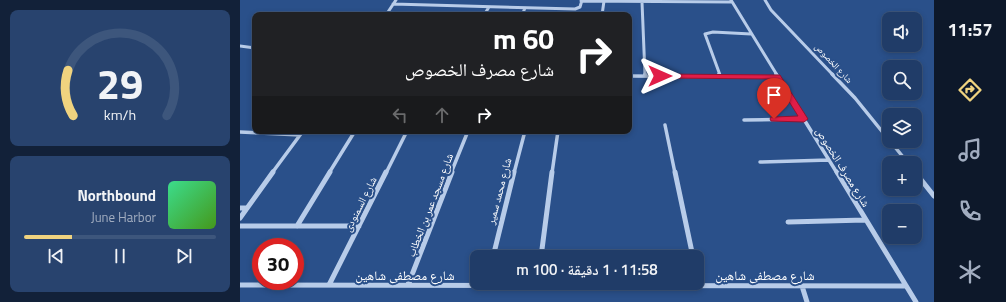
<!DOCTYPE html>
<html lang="ar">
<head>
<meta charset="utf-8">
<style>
	body { margin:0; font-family:"Titillium Web","Noto Naskh Arabic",sans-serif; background:#28436e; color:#f1f3f6; direction:rtl; height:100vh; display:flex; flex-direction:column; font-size:15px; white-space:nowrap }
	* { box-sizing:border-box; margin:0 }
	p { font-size:13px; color:#a2adc0 }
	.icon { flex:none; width:22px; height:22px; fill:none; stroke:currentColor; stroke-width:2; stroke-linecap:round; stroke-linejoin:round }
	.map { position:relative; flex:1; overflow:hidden; direction:ltr }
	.side { display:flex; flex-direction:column; gap:10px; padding:10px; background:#122139; width:240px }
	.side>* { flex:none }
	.guide { position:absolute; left:12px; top:12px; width:380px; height:122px; border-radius:8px; box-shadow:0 2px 6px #0003,0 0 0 1px #3d567c; direction:rtl; background:#202124; color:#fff; overflow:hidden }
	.fabs { position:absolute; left:642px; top:12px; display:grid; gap:8px }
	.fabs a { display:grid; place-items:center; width:40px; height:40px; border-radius:8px; background:#203c68; box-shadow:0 2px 6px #0003,0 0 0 1px #3d567c; font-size:20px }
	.speed { position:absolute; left:12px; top:238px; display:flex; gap:8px; font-size:20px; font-weight:700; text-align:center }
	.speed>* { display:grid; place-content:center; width:52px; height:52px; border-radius:50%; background:#203c68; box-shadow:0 2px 6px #0003,0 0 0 1px #3d567c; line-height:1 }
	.speed .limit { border:6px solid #d22; background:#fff; color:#111 }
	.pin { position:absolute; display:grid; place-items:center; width:34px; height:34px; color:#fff; margin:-41px -17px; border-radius:50% 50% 50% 0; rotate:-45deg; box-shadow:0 0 4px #0007 }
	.pin .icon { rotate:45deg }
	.me { position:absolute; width:44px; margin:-22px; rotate:90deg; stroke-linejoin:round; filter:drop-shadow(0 0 3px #0008) }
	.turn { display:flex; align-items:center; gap:14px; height:84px; padding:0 12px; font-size:18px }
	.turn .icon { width:52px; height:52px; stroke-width:2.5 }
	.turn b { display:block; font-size:28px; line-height:34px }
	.lanes { display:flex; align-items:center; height:38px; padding:0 12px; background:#0003; justify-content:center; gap:20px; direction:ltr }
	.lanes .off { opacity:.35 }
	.side .widget { flex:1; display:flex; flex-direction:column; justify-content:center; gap:6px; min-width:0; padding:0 14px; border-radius:8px; background:#28436e }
	.side .dial { align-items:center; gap:0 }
	.dial svg { height:104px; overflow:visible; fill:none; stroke:#3d567c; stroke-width:7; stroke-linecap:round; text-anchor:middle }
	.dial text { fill:#f1f3f6; stroke:none }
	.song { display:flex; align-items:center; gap:12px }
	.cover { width:48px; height:48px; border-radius:6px; background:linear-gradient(135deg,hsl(150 70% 55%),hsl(100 70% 35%)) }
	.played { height:4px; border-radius:2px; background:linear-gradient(90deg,#f0d37f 25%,#3d567c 25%) }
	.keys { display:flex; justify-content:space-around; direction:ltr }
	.trip { position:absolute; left:230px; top:250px; width:234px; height:40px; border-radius:8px; background:#203c68; box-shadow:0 2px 6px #0003,0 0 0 1px #3d567c; font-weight:600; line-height:40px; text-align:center; direction:rtl }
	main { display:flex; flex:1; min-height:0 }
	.tab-bar { display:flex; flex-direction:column; width:72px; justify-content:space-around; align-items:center; background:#0d182a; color:#a2adc0 }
	.tab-bar .icon { width:28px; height:28px }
	.tab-bar .current { color:#f0d37f }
	.tab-bar b { font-size:18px; color:#f1f3f6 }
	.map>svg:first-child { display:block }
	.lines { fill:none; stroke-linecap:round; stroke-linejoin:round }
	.street-far2 { stroke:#b8cce9; stroke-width:3 }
	.street-far1 { stroke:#b8cce9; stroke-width:3.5 }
	.street { stroke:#b8cce9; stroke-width:5 }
	.route { fill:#e11d48; stroke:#92132f }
	.labels { text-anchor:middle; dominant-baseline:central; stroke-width:4; stroke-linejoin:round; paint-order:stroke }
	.far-street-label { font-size:9px; fill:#fff; stroke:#2a508a }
	.street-label { font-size:11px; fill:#fff; stroke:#2a508a }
	.near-street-label { font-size:13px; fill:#fff; stroke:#2a508a }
</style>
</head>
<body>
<main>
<nav class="tab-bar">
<b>11:57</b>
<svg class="icon current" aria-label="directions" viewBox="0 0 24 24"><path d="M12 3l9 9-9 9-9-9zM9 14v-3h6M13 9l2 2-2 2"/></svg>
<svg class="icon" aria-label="music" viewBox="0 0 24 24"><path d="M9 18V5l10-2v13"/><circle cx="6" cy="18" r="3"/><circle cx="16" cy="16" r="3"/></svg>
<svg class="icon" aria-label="phone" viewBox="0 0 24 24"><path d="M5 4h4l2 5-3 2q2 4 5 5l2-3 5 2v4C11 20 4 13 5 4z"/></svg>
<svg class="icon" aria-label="climate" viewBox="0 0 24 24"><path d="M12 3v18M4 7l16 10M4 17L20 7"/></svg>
</nav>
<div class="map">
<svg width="694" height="302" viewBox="0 0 694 302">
	<rect width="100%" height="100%" fill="#2a508a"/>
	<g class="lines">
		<path class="street-far2" d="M491,0l46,75
			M525,0l6,10 62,65
			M341,1l151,1
			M402,2l3,73
			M153,4l182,5 5,-2 2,-7
			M146,15l10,-15
			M244,15l5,-8
			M282,15l3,-7
			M362,15l2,-14
			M0,46l15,2
			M480,75l-15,-41 8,-2 38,2"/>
		<path class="street-far1" d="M405,74v2
			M479,74l1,2
			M536,74l61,99
			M592,74l23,24 34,42
			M389,76l149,1
			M504,120l59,-1
			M425,125l10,48
			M0,132l60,3
			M650,141l18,22
			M520,162l69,-2
			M675,172l1,1
			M32,173l31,-42
			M89,173l26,-42
			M146,173l21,-42
			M211,173l17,-42
			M274,173l11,-42
			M312,173l6,-42"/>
		<path class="street" d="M435,172l18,85
			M597,172l79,130
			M675,172l19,24
			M0,208h7
			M0,218l33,-46
			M548,222l77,-2
			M0,226h119
			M57,226l33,-54
			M253,257l21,-85
			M301,257l11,-85
			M457,277l2,9
			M0,285l666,1
			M89,285l57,-113
			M168,285l44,-113
			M562,286l5,16"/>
	</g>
	<path class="route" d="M418,74l122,1 28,44 -4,3 -33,-1 -1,-2 1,-2h3l24,-1 -23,-37 -115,-1 -3,-2z"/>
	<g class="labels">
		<g class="far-street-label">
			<text transform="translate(594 63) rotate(47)">شارع الخصوص</text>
		</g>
		<g class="street-label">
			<text transform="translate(603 167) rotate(58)">شارع مصرف الخصوص</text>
			<text transform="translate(259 191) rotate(-75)">شارع محمد سمير</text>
			<text transform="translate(120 204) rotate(-63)">شارع السمنودى</text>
			<text transform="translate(190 205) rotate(-69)">شارع مسجد عمر بن الخطاب</text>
		</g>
		<g class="near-street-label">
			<text x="165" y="275">شارع مصطفى شاهين</text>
			<text x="525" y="275">شارع مصطفى شاهين</text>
		</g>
	</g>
</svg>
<div class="fabs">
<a><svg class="icon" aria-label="sound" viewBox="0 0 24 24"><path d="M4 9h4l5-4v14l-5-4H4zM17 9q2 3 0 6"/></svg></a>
<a><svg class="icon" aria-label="search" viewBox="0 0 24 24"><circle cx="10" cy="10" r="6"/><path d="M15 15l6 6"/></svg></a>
<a><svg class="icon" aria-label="layers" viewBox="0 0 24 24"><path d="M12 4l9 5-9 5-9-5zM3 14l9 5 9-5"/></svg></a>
<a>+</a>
<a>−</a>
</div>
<div class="speed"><div class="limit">30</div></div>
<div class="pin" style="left:534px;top:119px;background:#d93025"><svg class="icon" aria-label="arrive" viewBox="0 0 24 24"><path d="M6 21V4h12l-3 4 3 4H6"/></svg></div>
<svg class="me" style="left:420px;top:76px" viewBox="-20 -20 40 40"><path d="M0-17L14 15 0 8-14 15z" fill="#e11d48" stroke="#fff" stroke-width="4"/></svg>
<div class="trip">11:58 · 1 دقيقة · 100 m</div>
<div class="guide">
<div class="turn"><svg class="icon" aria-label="right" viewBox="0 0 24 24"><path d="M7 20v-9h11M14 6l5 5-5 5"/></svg><div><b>60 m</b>شارع مصرف الخصوص</div></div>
<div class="lanes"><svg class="icon off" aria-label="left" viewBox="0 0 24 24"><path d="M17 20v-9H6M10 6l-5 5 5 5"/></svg><svg class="icon off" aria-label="ahead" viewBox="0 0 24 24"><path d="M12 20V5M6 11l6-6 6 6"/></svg><svg class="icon" aria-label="right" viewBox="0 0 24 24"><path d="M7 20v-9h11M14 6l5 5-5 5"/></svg></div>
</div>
</div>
<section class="side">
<div class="widget dial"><svg viewBox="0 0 100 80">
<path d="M14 69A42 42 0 1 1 86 69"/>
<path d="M14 69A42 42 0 0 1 10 34" stroke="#f0d37f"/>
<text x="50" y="56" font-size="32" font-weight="700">29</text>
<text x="50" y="72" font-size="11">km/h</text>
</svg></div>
<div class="widget">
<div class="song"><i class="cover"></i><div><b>Northbound</b><p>June Harbor</p></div></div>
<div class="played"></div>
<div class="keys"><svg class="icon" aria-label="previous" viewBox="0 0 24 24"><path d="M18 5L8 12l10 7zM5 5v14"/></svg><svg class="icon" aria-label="pause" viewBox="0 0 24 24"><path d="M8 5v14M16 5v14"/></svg><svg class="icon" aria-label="next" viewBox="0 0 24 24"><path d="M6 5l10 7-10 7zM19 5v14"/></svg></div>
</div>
</section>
</main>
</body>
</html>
